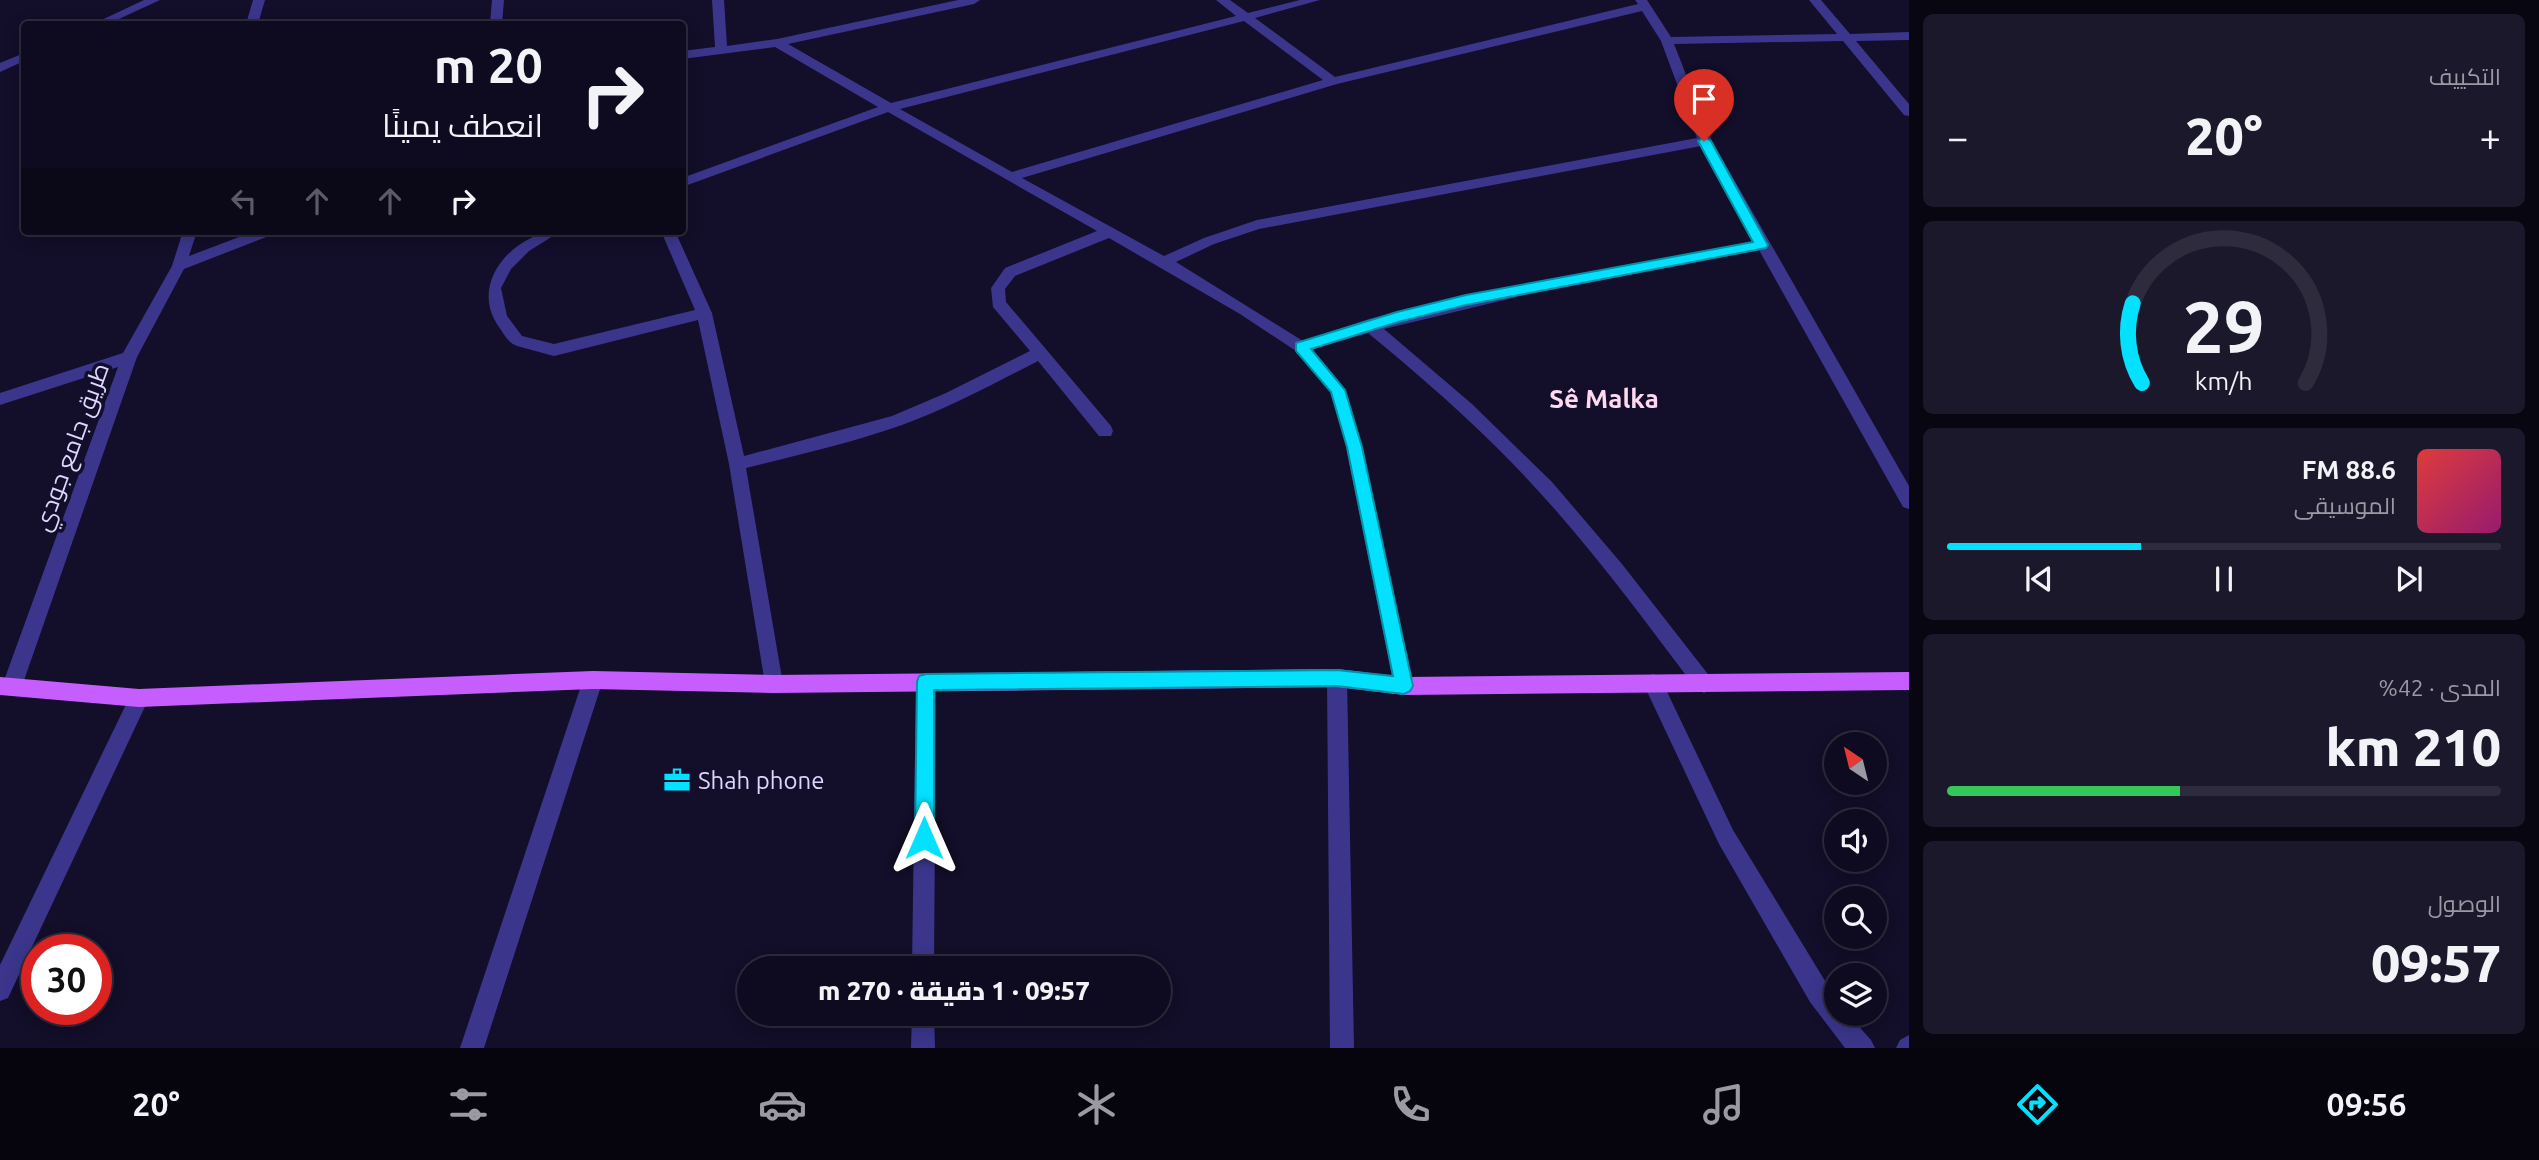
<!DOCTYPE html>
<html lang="ar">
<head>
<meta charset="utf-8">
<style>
	body { margin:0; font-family:Ubuntu,Cairo,sans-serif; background:#1c182c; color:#f1f3f6; direction:rtl; height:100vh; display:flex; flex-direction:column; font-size:26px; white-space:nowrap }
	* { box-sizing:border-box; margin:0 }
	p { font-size:23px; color:#9b9aa4 }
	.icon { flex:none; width:38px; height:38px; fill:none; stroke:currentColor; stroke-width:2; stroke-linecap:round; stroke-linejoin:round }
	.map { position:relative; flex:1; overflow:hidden; direction:ltr }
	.drawer { display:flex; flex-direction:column; gap:14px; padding:14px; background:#080611; width:630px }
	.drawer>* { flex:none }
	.banner { position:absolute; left:21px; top:21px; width:665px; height:214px; border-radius:7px; box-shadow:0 4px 18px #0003,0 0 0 2px #2e2b3d; direction:rtl; background:#0e0a1f; color:#f1f3f6; overflow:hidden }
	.needle { width:46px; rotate:325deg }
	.tools { position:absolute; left:1824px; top:732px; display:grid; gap:14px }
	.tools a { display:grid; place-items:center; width:63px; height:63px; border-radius:50%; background:#0e0a1f; box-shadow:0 4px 18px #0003,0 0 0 2px #2e2b3d; font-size:35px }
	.speed { position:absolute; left:21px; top:934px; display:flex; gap:14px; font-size:35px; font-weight:700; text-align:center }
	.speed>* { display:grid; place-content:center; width:91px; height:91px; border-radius:50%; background:#0e0a1f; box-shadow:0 4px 18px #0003,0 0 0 2px #2e2b3d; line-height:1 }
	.speed .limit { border:10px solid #d22; background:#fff; color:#111 }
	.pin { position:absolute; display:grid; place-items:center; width:60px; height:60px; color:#fff; margin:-72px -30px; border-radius:50% 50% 50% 0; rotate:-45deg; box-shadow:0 0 7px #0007 }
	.pin .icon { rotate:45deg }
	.me { position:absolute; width:77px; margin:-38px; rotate:0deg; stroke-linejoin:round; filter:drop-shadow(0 0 5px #0008) }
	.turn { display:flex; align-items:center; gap:24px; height:147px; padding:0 28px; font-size:32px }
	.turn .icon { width:91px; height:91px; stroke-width:2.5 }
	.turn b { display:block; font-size:49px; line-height:60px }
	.lanes { display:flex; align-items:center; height:66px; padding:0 28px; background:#0003; justify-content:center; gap:35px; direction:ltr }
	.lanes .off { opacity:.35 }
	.big { font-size:52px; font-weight:800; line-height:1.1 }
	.drawer .card { flex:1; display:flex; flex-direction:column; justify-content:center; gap:10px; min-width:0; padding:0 24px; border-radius:10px; background:#1c182c }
	.drawer .dial { align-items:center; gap:0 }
	.dial svg { height:182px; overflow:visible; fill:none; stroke:#2e2b3d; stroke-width:7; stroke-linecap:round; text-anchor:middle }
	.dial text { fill:#f1f3f6; stroke:none }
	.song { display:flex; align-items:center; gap:21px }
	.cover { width:84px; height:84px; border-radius:10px; background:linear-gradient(135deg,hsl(0 70% 55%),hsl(320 70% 35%)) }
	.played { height:7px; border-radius:4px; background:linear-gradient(90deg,#03e1ff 35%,#2e2b3d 35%) }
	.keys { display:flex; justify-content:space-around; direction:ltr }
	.heat { display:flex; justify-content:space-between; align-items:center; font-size:38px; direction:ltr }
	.charge { height:10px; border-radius:5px; background:linear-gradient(90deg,#34c759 42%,#2e2b3d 0) }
	.trip { position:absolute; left:737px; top:956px; width:434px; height:70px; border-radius:35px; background:#0e0a1f; box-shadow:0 4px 18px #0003,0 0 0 2px #2e2b3d; font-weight:800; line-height:70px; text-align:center; direction:rtl }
	.tabs { display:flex; height:112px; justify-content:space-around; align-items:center; background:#06040c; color:#9b9aa4 }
	.tabs .icon { width:49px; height:49px }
	.tabs .active { color:#03e1ff }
	.tabs b { font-size:32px; color:#f1f3f6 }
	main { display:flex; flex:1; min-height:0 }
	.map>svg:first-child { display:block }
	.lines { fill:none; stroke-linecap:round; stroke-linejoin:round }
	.minor { fill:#3b368c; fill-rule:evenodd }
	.major { fill:#c65eff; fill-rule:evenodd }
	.route { fill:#03e1ff; stroke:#0292a6; stroke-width:2 }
	.labels { text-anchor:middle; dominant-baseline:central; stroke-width:7; stroke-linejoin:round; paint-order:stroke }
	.street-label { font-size:24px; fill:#dcd7ff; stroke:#130e29 }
	.poi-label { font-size:24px; fill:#dcd7ff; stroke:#130e29; text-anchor:start }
	.neighbourhood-label { font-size:26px; font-weight:bold; fill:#ffd9f0; stroke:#130e29 }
</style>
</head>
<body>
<main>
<section class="drawer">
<div class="card"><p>التكييف</p>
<div class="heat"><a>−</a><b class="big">20°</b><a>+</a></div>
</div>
<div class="card dial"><svg viewBox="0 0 100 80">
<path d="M14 69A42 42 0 1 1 86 69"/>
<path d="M14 69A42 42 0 0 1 10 34" stroke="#03e1ff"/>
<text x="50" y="56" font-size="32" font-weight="700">29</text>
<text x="50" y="72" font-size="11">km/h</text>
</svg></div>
<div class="card">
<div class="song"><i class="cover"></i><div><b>88.6 FM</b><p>الموسيقى</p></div></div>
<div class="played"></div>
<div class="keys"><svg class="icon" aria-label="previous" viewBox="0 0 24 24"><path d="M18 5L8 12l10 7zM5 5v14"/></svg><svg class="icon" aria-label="pause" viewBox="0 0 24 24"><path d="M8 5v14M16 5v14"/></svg><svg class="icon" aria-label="next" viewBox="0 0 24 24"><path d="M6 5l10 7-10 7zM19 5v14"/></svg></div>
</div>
<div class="card"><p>المدى · 42%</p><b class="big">210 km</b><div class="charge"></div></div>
<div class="card"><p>الوصول</p><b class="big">09:57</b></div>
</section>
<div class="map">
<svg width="1909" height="1048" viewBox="0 0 1909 1048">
	<rect width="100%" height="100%" fill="#130e29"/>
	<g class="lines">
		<path class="minor" d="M144,0h16l-52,24h-15z
			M253,0h12l-7,24h-12z
			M492,0h12l-2,24h-12z
			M712,0h12l3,46 50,-7 181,-39h22l-6,4 -186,40 103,59 345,-87 -20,-16h14l18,13 52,-13h20l-65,18 80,59 303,-73 -3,-4h12l24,37 166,-3 -28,-34h12l29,34 59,-2v8l-53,1 53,63v12l-5,-1 -61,-74 -169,3 38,97 197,345v23l-6,-2 -144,-257 -230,44 -145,35 88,75 80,78 70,82 89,114 3,6 -3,6 -7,3 -7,-3c-58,-77 -115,-155 -182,-224 -46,-48 -96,-91 -147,-133l-56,16 34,41 16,57 52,239 -3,6 -7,3 -7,-3 -3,-6 -48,-239 -15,-55 -35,-41 -56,-37 -131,-76 -94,38 -10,13 1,13 105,124 2,5 -2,5h-12l-61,-75c-45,23 -89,47 -136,64 -51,18 -104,30 -156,43l37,216 -3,6 -7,3 -7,-3 -37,-226 -31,-144 -144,36 -37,-10c-9,-3 -13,-12 -18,-19 -32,-44 16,-96 62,-96l-32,20 -18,18 -10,19 6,28 15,20 32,8 141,-34 -34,-79h14l37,82 32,143 148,-40 54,-23 84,-42 -37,-44 -2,-19 14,-20 92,-37 -209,-119 -206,75v-9l196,-71 -103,-60 -93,12v-8l33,-4zM1642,11l19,30 36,97 -440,82 -53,18 -40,18 -142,-78 315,-94zM1244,21l79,59 -311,92 -112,-63zM1701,146l53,95 -282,55 -103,23 -66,22 -127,-79 38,-18 45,-15z
			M24,53v8l-24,11v-9z
			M183,231h14l-8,25 66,-25h21l-2,3 -90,35 -47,88 -115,329 -3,6 -7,3 -7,-3 -3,-6 116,-319 -118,38v-12l123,-40 49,-87z
			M1337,669l7,3 3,6 7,370h-24l-3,-370 3,-6z
			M593,671l7,3 3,6 -119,368h-24l123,-368 3,-6z
			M926,673l7,3 3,6 -2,286h-22l4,-286 3,-6z
			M1653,674l7,3 73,153 103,169v14h11l24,27 4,8h-30l-35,-46 -91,-158 -76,-161 3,-6z
			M139,689l7,3 3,6 -141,300 -8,3v-36l132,-273z
			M912,1013h22l1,35h-24z
			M1909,1035v13h-13l4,-8z"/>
		<path class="major" d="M1337,669l67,8 505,-5v18l-505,5 -67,-8 -564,6 -180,-4 -454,18 -139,-12v-18l139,12 454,-18 180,4z"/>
	</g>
	<path class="route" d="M1704,137l7,4 57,104 -2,3 -300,57 -68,17 -87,27 34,41 17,57 51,239 -3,5 -6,3 -67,-8 -403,4v148l-3,7 -7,2 -6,-2 -3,-7 2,-156 2,-6 7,-2 411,-4 56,6 -46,-229 -16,-55 -35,-41v-8l101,-31 69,-17 287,-53 -55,-101z"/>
	<defs>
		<g id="office-bare" transform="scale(2.1)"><path d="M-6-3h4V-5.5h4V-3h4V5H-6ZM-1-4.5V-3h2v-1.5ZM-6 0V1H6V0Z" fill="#03e1ff" stroke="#130e29" stroke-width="2.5" paint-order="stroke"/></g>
	</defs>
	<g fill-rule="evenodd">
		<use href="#office-bare" x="677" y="780"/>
	</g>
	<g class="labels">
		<g class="street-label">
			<text transform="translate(71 447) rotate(-70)">طريق جامع جودي</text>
		</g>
		<g class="poi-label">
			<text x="698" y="780">Shah phone</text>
		</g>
		<g class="neighbourhood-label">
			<text x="1604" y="398">Sê Malka</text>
		</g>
	</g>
</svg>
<div class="tools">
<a><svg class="needle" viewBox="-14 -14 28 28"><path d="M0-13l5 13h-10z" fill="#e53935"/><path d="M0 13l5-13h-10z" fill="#9b9aa4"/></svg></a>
<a><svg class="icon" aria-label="sound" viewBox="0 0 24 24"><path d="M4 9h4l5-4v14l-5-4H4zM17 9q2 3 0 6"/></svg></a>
<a><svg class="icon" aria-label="search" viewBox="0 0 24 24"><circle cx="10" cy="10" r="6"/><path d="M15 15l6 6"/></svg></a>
<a><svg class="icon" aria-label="layers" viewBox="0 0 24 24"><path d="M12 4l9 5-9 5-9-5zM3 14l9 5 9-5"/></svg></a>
</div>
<div class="speed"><div class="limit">30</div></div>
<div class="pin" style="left:1704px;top:141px;background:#d93025"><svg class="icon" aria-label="arrive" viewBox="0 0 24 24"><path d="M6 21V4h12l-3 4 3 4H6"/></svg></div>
<svg class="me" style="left:924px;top:838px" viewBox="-20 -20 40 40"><path d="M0-17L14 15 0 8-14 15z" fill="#03e1ff" stroke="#fff" stroke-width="4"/></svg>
<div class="trip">09:57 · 1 دقيقة · 270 m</div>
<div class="banner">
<div class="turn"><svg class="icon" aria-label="right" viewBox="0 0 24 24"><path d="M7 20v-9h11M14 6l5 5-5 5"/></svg><div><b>20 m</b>انعطف يمينًا</div></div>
<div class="lanes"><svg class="icon off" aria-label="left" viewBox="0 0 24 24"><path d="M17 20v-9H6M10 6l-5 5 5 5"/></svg><svg class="icon off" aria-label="ahead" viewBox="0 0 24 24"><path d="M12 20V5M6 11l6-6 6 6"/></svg><svg class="icon off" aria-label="ahead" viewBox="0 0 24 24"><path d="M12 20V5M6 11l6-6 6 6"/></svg><svg class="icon" aria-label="right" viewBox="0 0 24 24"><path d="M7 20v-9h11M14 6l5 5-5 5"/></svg></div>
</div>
</div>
</main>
<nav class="tabs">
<b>09:56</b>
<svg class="icon active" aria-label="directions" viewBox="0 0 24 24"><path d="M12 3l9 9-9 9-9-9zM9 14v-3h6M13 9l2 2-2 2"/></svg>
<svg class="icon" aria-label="music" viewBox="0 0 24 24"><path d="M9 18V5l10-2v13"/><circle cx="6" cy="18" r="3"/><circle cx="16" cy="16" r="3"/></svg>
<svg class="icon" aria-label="phone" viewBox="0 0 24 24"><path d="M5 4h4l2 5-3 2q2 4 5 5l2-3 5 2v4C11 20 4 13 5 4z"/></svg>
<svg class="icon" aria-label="climate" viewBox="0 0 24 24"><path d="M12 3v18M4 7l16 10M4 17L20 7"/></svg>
<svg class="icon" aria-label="car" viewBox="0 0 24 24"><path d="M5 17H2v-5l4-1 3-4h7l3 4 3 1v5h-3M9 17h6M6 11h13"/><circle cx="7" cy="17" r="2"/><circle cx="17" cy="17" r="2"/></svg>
<svg class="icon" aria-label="filters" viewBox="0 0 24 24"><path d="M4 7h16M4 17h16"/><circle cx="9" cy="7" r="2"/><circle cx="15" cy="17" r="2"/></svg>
<b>20°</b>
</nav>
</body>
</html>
